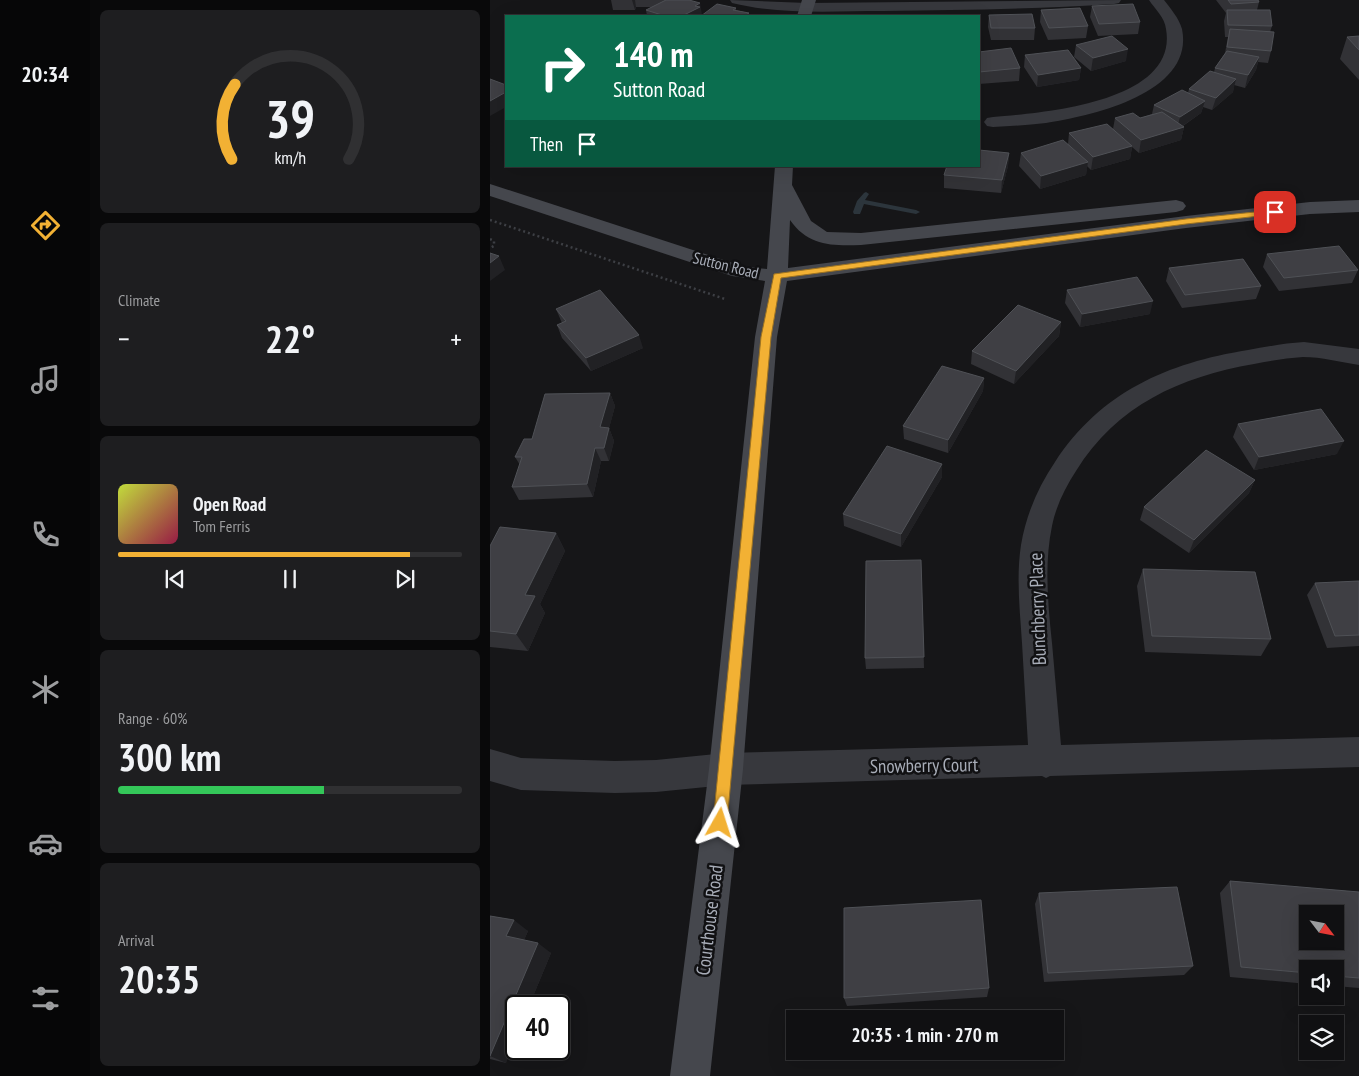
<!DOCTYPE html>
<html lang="en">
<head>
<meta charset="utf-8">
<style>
	body { margin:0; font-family:"PT Sans Narrow",sans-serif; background:#1e1e20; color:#f1f3f6; height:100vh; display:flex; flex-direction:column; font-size:19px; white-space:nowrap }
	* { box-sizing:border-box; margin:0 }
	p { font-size:16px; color:#9c9d9f }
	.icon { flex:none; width:28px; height:28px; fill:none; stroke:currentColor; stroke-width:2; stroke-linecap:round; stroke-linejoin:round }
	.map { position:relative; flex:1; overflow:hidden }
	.side { display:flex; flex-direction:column; gap:10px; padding:10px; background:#09090a; width:400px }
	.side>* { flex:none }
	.top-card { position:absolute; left:15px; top:15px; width:475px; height:152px; border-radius:0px; box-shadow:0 5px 20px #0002,0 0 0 1px #303032; background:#0b6e4f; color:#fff; overflow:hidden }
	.needle { width:32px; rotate:122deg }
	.buttons { position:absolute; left:809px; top:905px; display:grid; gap:10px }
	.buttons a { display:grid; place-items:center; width:45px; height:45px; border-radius:0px; background:#101012; box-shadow:0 5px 20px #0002,0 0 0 1px #303032; font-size:25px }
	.speed { position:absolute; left:15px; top:995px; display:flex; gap:10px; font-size:25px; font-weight:700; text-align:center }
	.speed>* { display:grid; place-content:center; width:65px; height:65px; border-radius:50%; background:#101012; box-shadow:0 5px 20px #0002,0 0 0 1px #303032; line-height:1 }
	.speed .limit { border:2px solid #111; border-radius:8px; background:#fff; color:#111 }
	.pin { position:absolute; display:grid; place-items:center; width:42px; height:42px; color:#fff; margin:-21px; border-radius:10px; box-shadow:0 2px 8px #0006 }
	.me { position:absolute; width:55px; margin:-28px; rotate:6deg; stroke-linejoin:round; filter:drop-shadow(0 0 4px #0008) }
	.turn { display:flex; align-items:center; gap:18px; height:105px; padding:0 25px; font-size:22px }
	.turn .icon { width:65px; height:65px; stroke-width:2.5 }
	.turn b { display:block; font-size:35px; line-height:42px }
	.then { display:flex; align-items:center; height:48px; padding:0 25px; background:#0003; gap:10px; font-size:19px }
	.big { font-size:38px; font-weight:700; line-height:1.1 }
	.side .card { flex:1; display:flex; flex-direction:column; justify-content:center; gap:8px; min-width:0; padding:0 18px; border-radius:8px; background:#1e1e20 }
	.side .dial { align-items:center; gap:0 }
	.dial svg { height:130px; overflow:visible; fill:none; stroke:#303032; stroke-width:7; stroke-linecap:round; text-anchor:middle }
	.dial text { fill:#f1f3f6; stroke:none }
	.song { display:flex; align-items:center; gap:15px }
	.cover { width:60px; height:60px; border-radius:8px; background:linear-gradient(135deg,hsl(70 70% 55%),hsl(340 70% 35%)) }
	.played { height:5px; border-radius:2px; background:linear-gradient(90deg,#f2b134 85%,#303032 85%) }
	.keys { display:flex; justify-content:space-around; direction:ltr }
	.heat { display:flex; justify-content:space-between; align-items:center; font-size:28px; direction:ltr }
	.charge { height:8px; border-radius:4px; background:linear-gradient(90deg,#34c759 60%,#303032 0) }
	.trip { position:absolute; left:296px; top:1010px; width:278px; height:50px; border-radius:0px; background:#101012; box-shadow:0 5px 20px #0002,0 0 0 1px #303032; font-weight:700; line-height:50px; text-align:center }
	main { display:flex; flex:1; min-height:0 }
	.tab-bar { display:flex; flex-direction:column; width:90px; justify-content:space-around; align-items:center; background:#060607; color:#9c9d9f }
	.tab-bar .icon { width:35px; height:35px }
	.tab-bar .selected { color:#f2b134 }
	.tab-bar b { font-size:22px; color:#f1f3f6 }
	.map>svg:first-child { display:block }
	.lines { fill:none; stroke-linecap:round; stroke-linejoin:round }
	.stream { fill:#2c353c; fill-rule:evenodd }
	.path { stroke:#3d3f44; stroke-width:2.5; stroke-dasharray:2 3; stroke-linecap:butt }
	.street { fill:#37383d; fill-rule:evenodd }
	.secondary { fill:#45474d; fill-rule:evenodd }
	.wall { fill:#323236 }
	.shaded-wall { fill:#212124 }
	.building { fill:#3f3f44; stroke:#4f5156; fill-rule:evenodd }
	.route { fill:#f2b134; stroke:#9d7322 }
	.labels { text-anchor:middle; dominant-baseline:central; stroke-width:5; stroke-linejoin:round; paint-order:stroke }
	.far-street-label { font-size:16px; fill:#a8adb8; stroke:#111113 }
	.street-label { font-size:19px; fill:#a8adb8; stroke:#111113 }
</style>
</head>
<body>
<main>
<nav class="tab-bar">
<b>20:34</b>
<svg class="icon selected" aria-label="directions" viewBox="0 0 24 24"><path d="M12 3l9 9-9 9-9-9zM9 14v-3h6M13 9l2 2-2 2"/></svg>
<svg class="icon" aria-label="music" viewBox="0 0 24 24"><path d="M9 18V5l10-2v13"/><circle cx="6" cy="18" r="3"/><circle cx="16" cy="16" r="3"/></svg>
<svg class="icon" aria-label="phone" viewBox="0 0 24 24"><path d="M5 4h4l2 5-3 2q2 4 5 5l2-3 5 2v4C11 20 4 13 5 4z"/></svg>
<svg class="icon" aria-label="climate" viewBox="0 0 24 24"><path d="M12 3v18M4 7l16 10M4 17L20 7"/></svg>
<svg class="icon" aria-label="car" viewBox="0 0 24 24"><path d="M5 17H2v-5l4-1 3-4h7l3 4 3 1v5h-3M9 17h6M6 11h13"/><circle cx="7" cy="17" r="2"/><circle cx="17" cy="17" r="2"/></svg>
<svg class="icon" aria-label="filters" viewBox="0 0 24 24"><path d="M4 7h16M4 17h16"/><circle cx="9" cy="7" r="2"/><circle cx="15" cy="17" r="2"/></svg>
</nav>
<section class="side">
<div class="card dial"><svg viewBox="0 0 100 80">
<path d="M14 69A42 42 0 1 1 86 69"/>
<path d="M14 69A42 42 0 0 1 16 23" stroke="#f2b134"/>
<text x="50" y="56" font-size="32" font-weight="700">39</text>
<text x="50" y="72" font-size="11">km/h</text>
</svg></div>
<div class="card"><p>Climate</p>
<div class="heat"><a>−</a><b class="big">22°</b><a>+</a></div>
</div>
<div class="card">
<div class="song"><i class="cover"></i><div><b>Open Road</b><p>Tom Ferris</p></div></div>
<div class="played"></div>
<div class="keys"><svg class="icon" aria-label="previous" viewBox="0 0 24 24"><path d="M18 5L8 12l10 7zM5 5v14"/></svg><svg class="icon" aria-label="pause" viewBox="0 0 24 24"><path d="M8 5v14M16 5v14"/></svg><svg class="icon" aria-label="next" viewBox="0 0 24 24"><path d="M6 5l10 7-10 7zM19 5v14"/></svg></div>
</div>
<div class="card"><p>Range · 60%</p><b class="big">300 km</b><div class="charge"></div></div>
<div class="card"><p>Arrival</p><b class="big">20:35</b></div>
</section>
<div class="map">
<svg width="869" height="1076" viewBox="0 0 869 1076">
	<rect width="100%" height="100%" fill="#161618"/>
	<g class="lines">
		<path class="stream" d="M376,192l3,2 -4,6 51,10 4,2 -4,2 -52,-10 -4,10h-6l-1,-2 4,-11 7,-8z"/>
		<path class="path" d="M0,220l235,79
			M0,239l4,2v5l-4,2"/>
		<path class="street" d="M240,0l77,3 314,-3 -2,3 -5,1c-77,5 -154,6 -231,7 -50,0 -102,4 -151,-8z
			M659,0h15c6,8 15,18 18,29 13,64 -90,87 -136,94 -17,2 -35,3 -53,4l-6,-1 -3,-4 3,-4 6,-1c48,-4 186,-14 173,-88 -1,-11 -11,-20 -17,-29z
			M814,342l55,7v16c-19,-3 -37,-8 -56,-8 -16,1 -33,4 -49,7 -74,13 -137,41 -178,107 -11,17 -20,35 -24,55 -8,39 -4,78 0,117 3,34 6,68 9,102l298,-8v30l-309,9 -4,2 -4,-2 -316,9 -70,7 -41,1 -94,-3 -31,-9v-32l31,9 94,3 41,-1 70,-7 302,-8c-2,-34 -4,-68 -6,-102 -2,-32 -6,-65 -1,-98 5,-30 17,-58 34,-83 46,-70 112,-99 193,-112 18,-3 37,-7 56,-8z"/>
		<path class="secondary" d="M312,0h14l-5,16h-14z
			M285,166h18l-1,19 19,36 16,11 34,1 315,-33 7,2 3,4 -3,4 -7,2 -315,33c-29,1 -53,1 -71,-25l-2,48 398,-52 124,-14 49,-2v12l-49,2 -124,14 -399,53 -10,56 -34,432 -33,307h-40l39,-307 46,-432 10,-56 -33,-5 -242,-80v-12l252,82 25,3z"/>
	</g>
	<path class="wall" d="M121,0h78l13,15 -1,1 35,-8v2l13,3v3h-102l-1,-6 5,-3h-15l-1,3h-22z
		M726,0h42l1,2 -2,8 15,16 -2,6 1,19 -3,12 -10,-1 -2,8 -11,18 -11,-3 -1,7 -21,18 -9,-3 -2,6 -18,13 1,1 -3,13 -42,13 -7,-6 -2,12 -39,11 -4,-4 -1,9 -46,14 -21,-23 2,-13 47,-9 1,-11 44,-4 2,-11h25l12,-4 2,-9 34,-12 1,-4 25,-17 1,-4 10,-15 3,-16h-3l-1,-16 2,-8z
		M602,6l48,16 -2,12 -40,2 -8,-19z
		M551,10l47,16 -2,12 -38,2 -8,-18z
		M499,15l46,13 -1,12h-43l-3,-13z
		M869,36v44l-19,-21 7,-22z
		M586,45l50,16 -35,10 -17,-14z
		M489,52l41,16 -1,13 -40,3z
		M535,55l56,13 -2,12 -42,7 -13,-20z
		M519,153l-1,13 -7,27 -57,-5v-13z
		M777,254l91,16 -6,13 -73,8 -16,-24z
		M679,268l92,18 -5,13 -74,9 -16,-27z
		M577,290l83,24 -70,13 -15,-24z
		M66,309l87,39 -52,23 -29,-33 -5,-13 5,-2z
		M571,322l-2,14 -45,48 -43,-20 1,-13z
		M494,378l-1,13 -35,62 -44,-14 -1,-13z
		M120,393l5,13 -6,22 5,13 -5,20h-8l-8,36 -74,3 -7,-13 8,-22 -5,-8 17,-18z
		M748,424l99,30 -83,16 -21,-33z
		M452,464v13l-41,70 -57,-21 -1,-12z
		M765,480l-6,13 -60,60 -49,-33 4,-13z
		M66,533l9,18 -25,53 5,9 -17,38 -38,-4v-101z
		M431,560l3,108 -58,1 -1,-11z
		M653,569l128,70 -10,17 -116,-4 -8,-66z
		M869,581v65l-32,2 -20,-53 8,-12z
		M740,881l129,11v96l-24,-2v-17h-27v15l-78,-7 -10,-84z
		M549,893l154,73 -9,9 -140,7 -9,-78z
		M0,916l38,15 -4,9 27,13 -22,53h-13l-10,57 -16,-4z
		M499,988l-2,9 -140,9 -3,-8z"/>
	<path class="shaded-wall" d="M142,0h3l1,7 -1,3z
		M210,3l2,12 -1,1h-19l13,-10z
		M638,49l-2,12 -35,10 2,-13z
		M769,57l-3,13 -11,18 3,-13z
		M591,68l-2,12 -42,7 1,-12z
		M746,79l-3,13 -21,18 4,-12z
		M16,92v15l-16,9v-15z
		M715,101l-4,12 -23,16 6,-2 -3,13 -42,13 2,-13 36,-11 3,-12z
		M642,146l-2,13 -39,11 2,-13z
		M519,153l-1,13 -7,27 1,-13z
		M598,162l-2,13 -46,14 1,-13z
		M9,256l6,14 -15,11v-18z
		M663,301l-3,13 -70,13 2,-13z
		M571,322l-2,14 -45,48 2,-13z
		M149,335l4,13 -52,23 -5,-13z
		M494,378l-1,13 -35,62v-13z
		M120,393l5,13 -9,34 -6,-13z
		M119,428l5,13 -5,20 -5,-13z
		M854,441l-7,13 -83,16 5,-13z
		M105,448l6,13 -8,36 -6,-13z
		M452,464v13l-41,70v-13z
		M765,480l-6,13 -60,60 5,-13z
		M66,533l9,18 -25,53 5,9 -17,38 -12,-17 9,-39z
		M24,920l14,11 -7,16 -15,-11z
		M48,943l13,10 -22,53h-13v32l-10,25 -16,-7z"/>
	<path class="building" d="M176,0h23l11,3 -5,3 5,1 -18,9h-17l-19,-6z
		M738,0h30l1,2 -28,2z
		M227,4l19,4 -3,2 16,3 -5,3h-43z
		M643,4l7,18 -41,2 -7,-18z
		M590,8l8,18 -39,2 -8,-18z
		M737,10h43l2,16 -44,-1z
		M542,14l3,14h-44l-2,-13z
		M740,29l44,3 -3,19 -44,-4z
		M622,36l16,13 -35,9 -17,-13z
		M869,36v14l-12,-13z
		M521,48l9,20 -41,4v-20z
		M578,50l13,18 -43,7 -13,-20z
		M737,51l32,6 -11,18 -33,-7z
		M720,71l26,8 -20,19 -27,-9z
		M0,79l16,6v7l-16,9z
		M692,90l23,11 -25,16 -26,-12z
		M672,112l22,15 -43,13 -26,-22 18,-5 7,5z
		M617,124l25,22 -39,11 -24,-24z
		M573,140l25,22 -47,14 -20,-23z
		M489,150l30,3 -7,27 -58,-5 3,-9h32z
		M849,246l19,24 -74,8 -17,-24z
		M0,253l9,3 -9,7z
		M753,259l18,27 -76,9 -16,-27z
		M647,277l16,24 -71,13 -15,-24z
		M110,290l39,45 -53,23 -29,-33 9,-4 -10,-12z
		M528,305l43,17 -45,49 -44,-20z
		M452,366l42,12 -36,62 -45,-14z
		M120,393l-10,34 9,1 -5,20h-9l-8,36 -75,3 10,-30h-7l9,-18h8l13,-45z
		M831,409l23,32 -85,16 -21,-33z
		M397,446l55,18 -41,70 -58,-20z
		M716,450l49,30 -61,60 -50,-33z
		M10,527l56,6 -31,62 10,1 -19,38 -26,-3v-85z
		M431,560l3,97 -59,1 1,-97z
		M653,569l112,3 16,67 -119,-3z
		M869,581v54l-24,1 -20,-53z
		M740,881l129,11v86l-24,-2v-7h-27v4l-67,-6zM818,914h27v27h-27z
		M687,887l16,79 -145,7 -9,-80z
		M491,900l8,88 -145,10v-90z
		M0,916l24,4 -8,16 32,7 -48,113z"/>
	<path class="route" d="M785,210l4,2 -1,2 -92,10 -405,54 -10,59 -44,486 -2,5 -5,2 -5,-2 -2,-5 48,-486 13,-63 412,-55z"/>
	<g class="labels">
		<g class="far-street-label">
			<text transform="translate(236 265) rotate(14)">Sutton Road</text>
		</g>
		<g class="street-label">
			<text transform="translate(547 609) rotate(-92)">Bunchberry Place</text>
			<text transform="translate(434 765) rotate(-1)">Snowberry Court</text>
			<text transform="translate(219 920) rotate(-83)">Courthouse Road</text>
		</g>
	</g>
</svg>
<div class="buttons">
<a><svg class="needle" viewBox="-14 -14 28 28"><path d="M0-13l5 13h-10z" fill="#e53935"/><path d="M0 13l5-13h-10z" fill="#9c9d9f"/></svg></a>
<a><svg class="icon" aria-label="sound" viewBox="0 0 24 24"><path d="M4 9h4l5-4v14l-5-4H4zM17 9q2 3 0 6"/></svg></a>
<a><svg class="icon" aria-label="layers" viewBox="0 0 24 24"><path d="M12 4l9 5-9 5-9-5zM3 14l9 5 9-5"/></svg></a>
</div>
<div class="speed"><div class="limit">40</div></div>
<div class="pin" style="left:785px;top:212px;background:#d93025"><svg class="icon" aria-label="arrive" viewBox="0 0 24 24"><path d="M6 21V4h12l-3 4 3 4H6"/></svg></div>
<svg class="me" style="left:230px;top:823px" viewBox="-20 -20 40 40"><path d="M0-17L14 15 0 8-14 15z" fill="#f2b134" stroke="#fff" stroke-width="4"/></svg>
<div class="trip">20:35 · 1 min · 270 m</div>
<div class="top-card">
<div class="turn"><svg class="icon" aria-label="right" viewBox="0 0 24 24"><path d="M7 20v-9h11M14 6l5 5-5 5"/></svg><div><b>140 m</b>Sutton Road</div></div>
<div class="then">Then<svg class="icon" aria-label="arrive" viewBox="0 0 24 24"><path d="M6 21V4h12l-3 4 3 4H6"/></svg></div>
</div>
</div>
</main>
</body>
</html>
